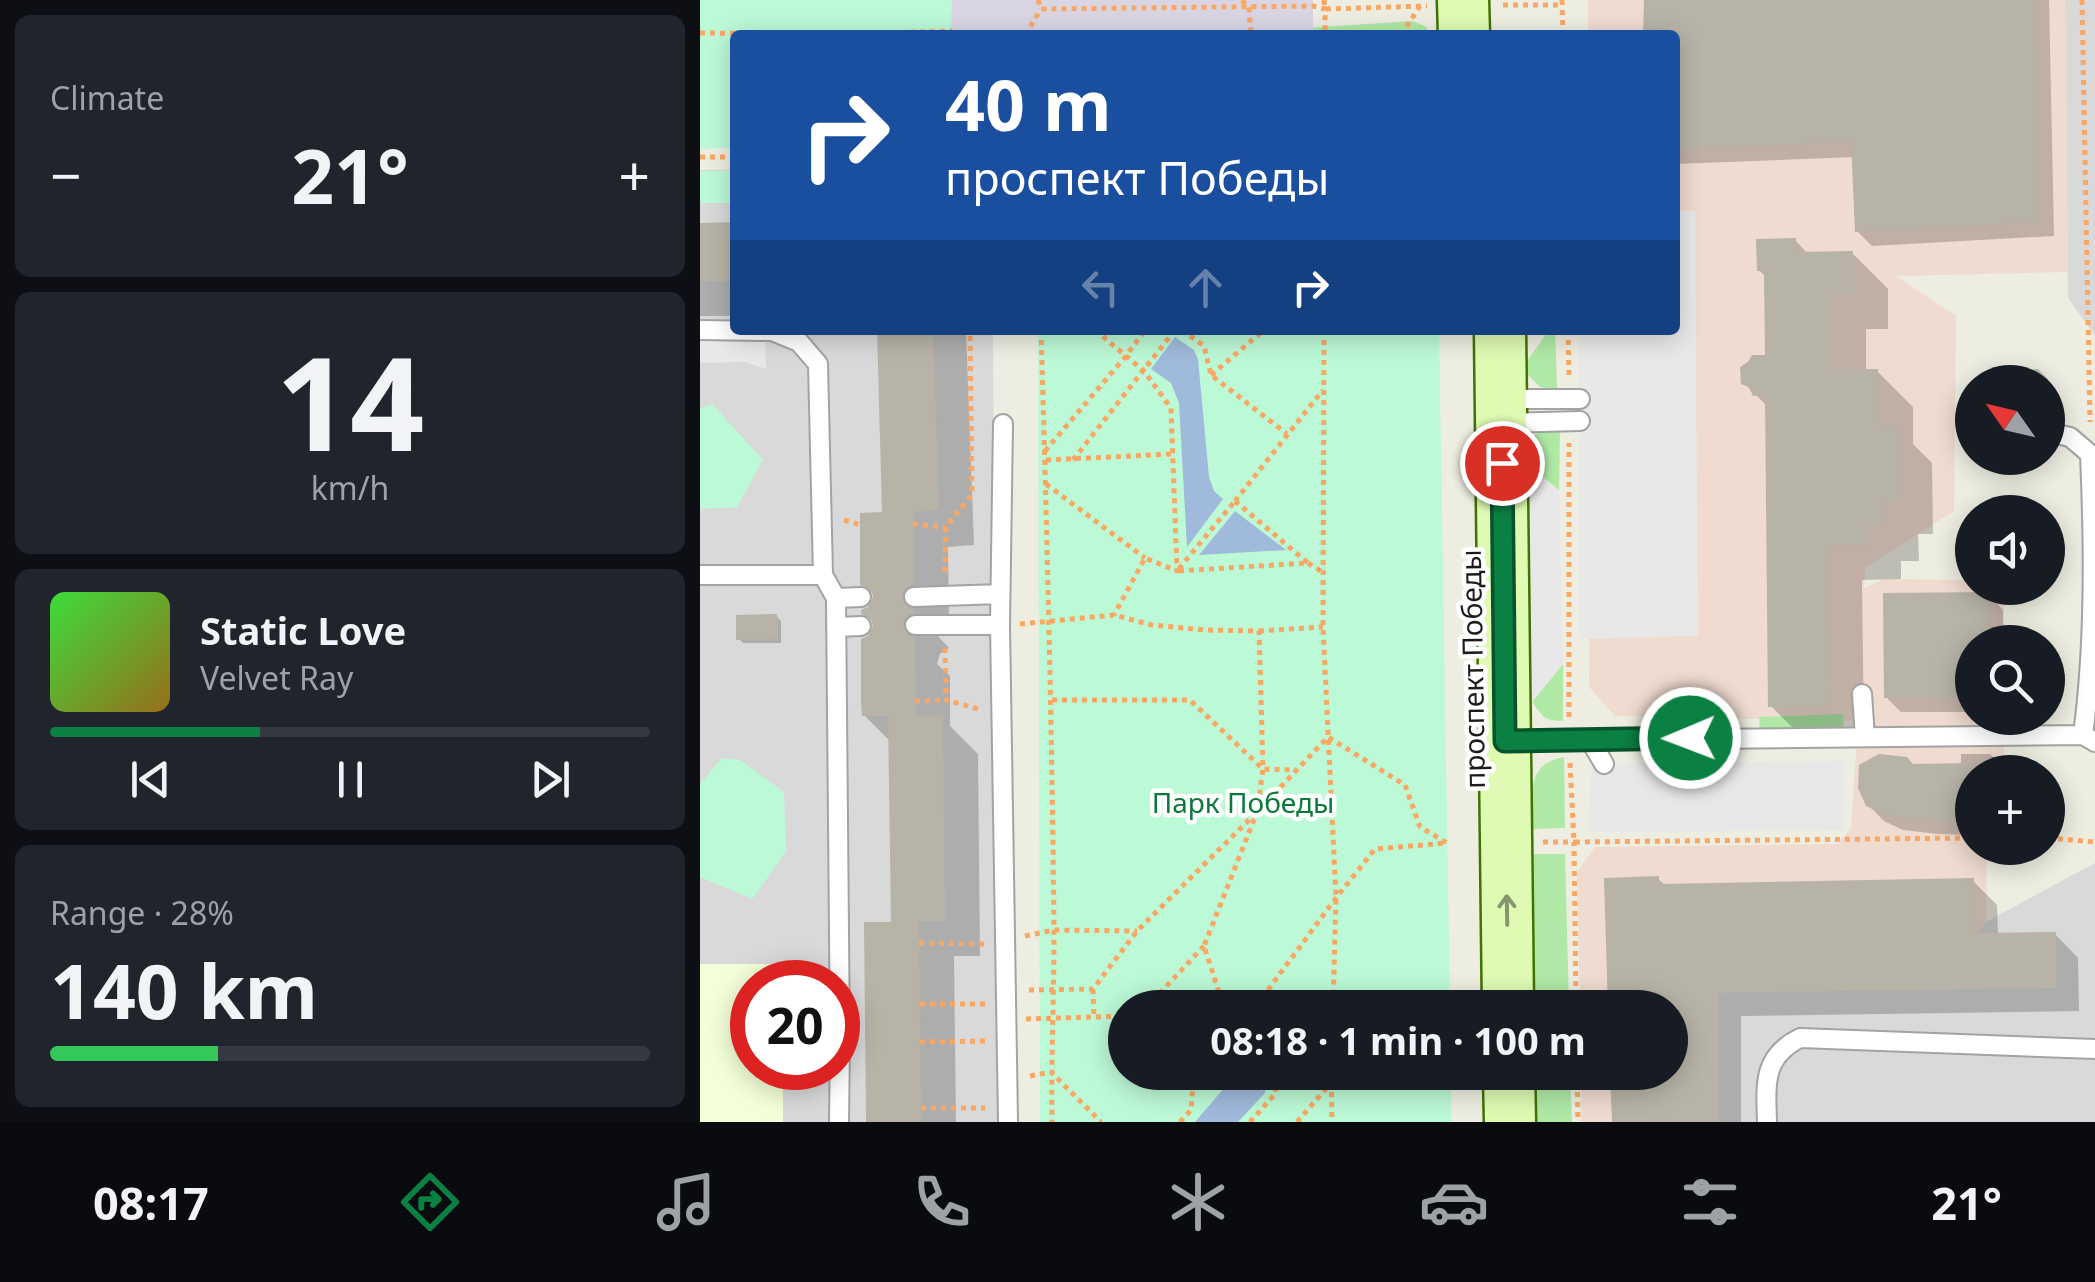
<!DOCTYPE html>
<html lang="en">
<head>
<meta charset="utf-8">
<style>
	body { margin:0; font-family:"Noto Sans",sans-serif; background:#20242c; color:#f1f3f6; height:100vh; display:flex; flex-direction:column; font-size:38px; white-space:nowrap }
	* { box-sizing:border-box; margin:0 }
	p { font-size:32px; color:#9ea1a6 }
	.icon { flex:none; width:55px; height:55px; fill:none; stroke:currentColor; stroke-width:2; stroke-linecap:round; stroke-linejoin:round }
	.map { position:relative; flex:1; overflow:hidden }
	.details { display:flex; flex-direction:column; gap:15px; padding:15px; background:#0d0f14; width:700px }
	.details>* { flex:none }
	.guide { position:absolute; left:30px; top:30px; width:950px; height:305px; border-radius:10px; box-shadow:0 5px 25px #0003; background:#1a4fa0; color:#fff; overflow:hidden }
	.needle { width:65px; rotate:304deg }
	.buttons { position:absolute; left:1255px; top:365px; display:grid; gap:20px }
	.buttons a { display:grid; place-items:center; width:110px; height:110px; border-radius:50%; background:#171b24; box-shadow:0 5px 25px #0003; font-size:50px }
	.speed { position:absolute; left:30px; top:960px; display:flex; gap:20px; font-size:50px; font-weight:700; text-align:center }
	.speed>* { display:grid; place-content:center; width:130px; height:130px; border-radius:50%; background:#171b24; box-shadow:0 5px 25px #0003; line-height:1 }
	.speed .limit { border:15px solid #d22; background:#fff; color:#111 }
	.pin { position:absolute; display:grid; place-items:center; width:85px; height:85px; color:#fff; margin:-42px; border:5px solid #fff; border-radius:50%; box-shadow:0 2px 10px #0007 }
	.me { position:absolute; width:110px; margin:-55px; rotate:269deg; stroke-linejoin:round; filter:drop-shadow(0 0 8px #0008) }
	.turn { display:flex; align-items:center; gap:35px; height:210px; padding:0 50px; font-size:45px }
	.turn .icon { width:130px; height:130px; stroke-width:2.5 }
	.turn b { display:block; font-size:70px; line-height:85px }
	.lanes { display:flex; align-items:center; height:95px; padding:0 50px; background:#0003; justify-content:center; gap:50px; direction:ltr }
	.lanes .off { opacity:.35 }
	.big { font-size:75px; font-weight:700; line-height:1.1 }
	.details .card { flex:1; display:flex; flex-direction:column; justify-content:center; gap:15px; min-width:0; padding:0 35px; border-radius:15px; background:#20242c }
	.details .dial { align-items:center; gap:0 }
	.dial b { font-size:130px; line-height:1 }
	.song { display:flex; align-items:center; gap:30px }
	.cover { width:120px; height:120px; border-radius:15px; background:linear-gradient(135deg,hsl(120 70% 55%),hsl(40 70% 35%)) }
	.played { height:10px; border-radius:5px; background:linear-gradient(90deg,#0b8043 35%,#363941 35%) }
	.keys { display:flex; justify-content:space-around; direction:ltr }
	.heat { display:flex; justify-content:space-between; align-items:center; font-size:55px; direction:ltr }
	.charge { height:15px; border-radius:8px; background:linear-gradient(90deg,#34c759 28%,#363941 0) }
	.trip { position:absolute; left:408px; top:990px; width:580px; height:100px; border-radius:50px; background:#171b24; box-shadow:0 5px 25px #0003; font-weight:700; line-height:100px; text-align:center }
	.dock { display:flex; height:160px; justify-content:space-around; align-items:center; background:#090b0e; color:#9ea1a6 }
	.dock .icon { width:70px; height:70px }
	.dock .on { color:#0b8043 }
	.dock b { font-size:45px; color:#f1f3f6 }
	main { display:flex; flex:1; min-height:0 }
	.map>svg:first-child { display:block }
	.residential { fill:#dad9d9; fill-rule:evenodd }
	.commercial { fill:#efdbcf }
	.education { fill:#f2ffd8 }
	.grass { fill:#b0e9a5 }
	.park { fill:#bcf9d6 }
	.parking { fill:#e8e8e8 }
	.plaza { fill:#dad5e3 }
	.water { fill:#a0badc }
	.shadow { fill:#0003 }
	.building { fill:#b7b3a7 }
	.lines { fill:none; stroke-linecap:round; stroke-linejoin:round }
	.lane-casing { stroke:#a3a3a3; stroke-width:22 }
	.secondary-casing { stroke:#407204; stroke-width:55 }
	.path { stroke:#fba764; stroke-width:5; stroke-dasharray:5 5; stroke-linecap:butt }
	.lane { stroke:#fff; stroke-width:18 }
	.secondary { stroke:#defab3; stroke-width:50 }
	.oneway { stroke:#87966f }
	.route-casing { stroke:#07532c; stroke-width:25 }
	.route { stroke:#0b8043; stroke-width:18 }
	.labels { text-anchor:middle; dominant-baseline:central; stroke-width:9; stroke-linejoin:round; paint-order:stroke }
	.street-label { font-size:28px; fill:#1c1c1c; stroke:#fff }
	.park-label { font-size:28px; fill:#0a7939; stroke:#fff }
</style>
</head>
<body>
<main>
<section class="details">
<div class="card"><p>Climate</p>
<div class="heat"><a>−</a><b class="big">21°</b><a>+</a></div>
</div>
<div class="card dial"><b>14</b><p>km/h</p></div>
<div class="card">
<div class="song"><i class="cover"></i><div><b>Static Love</b><p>Velvet Ray</p></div></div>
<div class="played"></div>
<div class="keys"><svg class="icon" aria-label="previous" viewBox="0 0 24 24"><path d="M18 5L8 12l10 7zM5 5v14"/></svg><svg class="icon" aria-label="pause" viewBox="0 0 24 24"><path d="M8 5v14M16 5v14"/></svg><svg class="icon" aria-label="next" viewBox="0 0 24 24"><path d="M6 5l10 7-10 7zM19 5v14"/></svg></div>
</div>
<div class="card"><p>Range · 28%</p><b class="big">140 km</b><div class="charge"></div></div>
</section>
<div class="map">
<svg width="1395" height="1122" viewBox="0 0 1395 1122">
	<rect width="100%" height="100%" fill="#edede1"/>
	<path class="residential" d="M1365,0h30v336l-27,-38z
		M0,170h35v160h258l4,792h-297zM52,982h86v86h-86z
		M1395,863v259h-425l-2,-178 297,1 21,-23z"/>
	<path class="commercial" d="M888,0h477l3,272 -172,4 60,40 -2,195 -89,57 -1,20 20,-9 88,1v8l32,1v53h-32v76h32v54h-32v76h26l-11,9 -1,65 -20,23 -298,-1 1,63h-89l-3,-135 18,-25 242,-3 14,-15 7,-108 -243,-5 -26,-29 2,-357h84v-295h-87z
		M881,1073h89v49h-89z"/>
	<path class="education" d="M0,964h83v18h-31v86h31v54h-83z"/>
	<path class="grass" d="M712,21l13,5 6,9h-135l11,-7z
		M849,330h6l2,59 -17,-2 -15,-15v-8z
		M860,429l-1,61 -29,-23 1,-25 5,-8z
		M863,664v57c-21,-1 -19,-4 -31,-19z
		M1143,714l1,18 -84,1 -1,-16z
		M864,757l1,71 -32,1c0,-32 -9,-65 31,-72z
		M830,854h35l4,153h-38z
		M832,1073h38l2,49h-40z"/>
	<path class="park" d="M0,0h252v35h-217v113l-35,1z
		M0,171h35v32h-35z
		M338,330h401l11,677 -325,1v64l326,1v49h-411z
		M12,404l51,56 -26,47 -37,2v-101z
		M22,758l18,2 44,32 2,60 -34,47 -52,-22v-93z"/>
	<path class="parking" d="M975,211h20l3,425 -119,3v-309h96z
		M0,341l65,1 1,27 -21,-7 -45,1z
		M830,467l29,23 4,174 -31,38z
		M1145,761l-1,69 -257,2 5,-68z"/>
	<path class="plaza" d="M252,0h361v35h-362z"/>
	<path class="water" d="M475,337l19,13 4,9 11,118 5,14 9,8 -36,48 -8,-144 -8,-20 -20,-14z
		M535,511l51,39 -87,5z
		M509,1073h55l1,20 -27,29h-43l30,-35z"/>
	<path class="shadow" d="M947,0h402l5,236 -182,10 -15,-15 -3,-74 -179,7v-129h-30z
		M35,225v91h-35v-90z
		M1095,240l13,14 44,-1 36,36v40h-22v42h11l36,36v37l19,19 1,71h-15l1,27h-18v18l-39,1 2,161 -57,1 -36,-36 -3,-299 -25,-25 25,-25 -1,-79 -8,-8z
		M180,330h86l8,215 -26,2 1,73 -13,14 13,14 -9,6 -3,10 13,12v50l28,28 2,202h-26l2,166h-88l25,-197 -2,-183 -27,-27 6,-77 6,-13 -13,-13 7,-3 6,-12 -13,-14 21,-68z
		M1338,369l10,10 1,39 -1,-36h-30v-12z
		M1288,594l15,16v32h-31v70h-71l-15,-15z
		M76,616l5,5v22h-38l-4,-4z
		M1261,754h29l15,15v3h-33v63l-34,-1 -35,-4 -19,-9 -16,-16 46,-38 47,-1z
		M958,879l8,7 307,-5 24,24 1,30 57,-1 23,24 1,53 -338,5v106h-127l56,-50v-64z"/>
	<path class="building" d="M944,0h391l5,222 -185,10 -4,-90 -176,7v-114h-32z
		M35,222v59h-35v-58z
		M1096,238v14l57,-1v43h-22v75h47l1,56 18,-1 1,76h-15l1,26h-18v18l-39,1 2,161 -61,1 -3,-312 -12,1 -4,-9 -8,-3 -1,-17 8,-5 4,-7h13l-1,-84h-7l-1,-32z
		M177,330h56l6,180 -26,2 1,72 -7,3 -5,9 2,8 10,5v4l-9,5 -2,8 5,9 7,2 1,79 27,-1 2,206h-26l2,201h-55l-2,-200h27l-3,-206h-26l-1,-14v-63l7,-3 5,-10 -2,-7 -10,-5v-4l7,-3 5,-10 -2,-7 -11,-5v-72l22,-1z
		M1289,592v50h-17v56h-88l-1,-105z
		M77,614l1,25 -42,1v-25z
		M1179,754l28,3 6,7 59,-1v59l-51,-2 -35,-5 -20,-9 -8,-18 1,-23z
		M959,876v8l315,-6 2,55 80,-1v56l-338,5v129h-106l-2,-50h60v-64h-62l-4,-130z"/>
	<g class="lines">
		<g class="lane-casing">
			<path id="lane" d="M0,330l72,1 27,11 19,22 5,211 13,23 4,445 -1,79
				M806,399h74
				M802,423l78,-2
				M303,424l-3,201 8,497
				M1348,432l22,5 20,17c4,93 5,190 -7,281
				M0,575h123
				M214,597l86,-3
				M136,598l25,-1
				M215,625h85
				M136,627l25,-1
				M1162,694l3,43
				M890,740l14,24
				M810,741l573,-6 12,7
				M1067,1122c-1,-37 -5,-65 33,-84l295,11"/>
		</g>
		<g class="secondary-casing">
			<path id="secondary" d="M763,0l1,35
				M800,330l8,678
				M809,1072l1,50"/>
		</g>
		<path class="path" d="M338,0l3,9 272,-3 12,3v26
			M542,0l7,8 2,27
			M624,0l1,9 102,-3
			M862,0l1,35
			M1382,0l8,422
			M803,5h59
			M0,33l152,1 99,-3 2,4
			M325,35l16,-26
			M701,35l19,-29
			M0,157h35
			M341,330c6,201 11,401 13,602 0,63 -3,126 -2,190
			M395,330l49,41 27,37 6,163 -32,-13 -31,57
			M482,330l22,16 7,29 76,59
			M624,330l-1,297 13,271 -3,110
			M868,330l1,47
			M511,375l53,-45
			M345,451l81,-95 19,-26
			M346,460l127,-6
			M373,460l102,-130
			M346,484l99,74
			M535,501l73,62 -131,8z
			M535,501l88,-111
			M144,520l16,5
			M213,524l32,3
			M608,563l16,10
			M245,572l1,-45 26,-33 -2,-164
			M320,624l94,-9 38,10 53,5 54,1 4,138 -6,43 -53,134 20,62
			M559,631l64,-4
			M245,648l1,52 36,10
			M352,700h138l73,69 33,1
			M215,701l31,-1
			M869,717v-274
			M870,763l4,79 398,-4
			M1348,838l47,4
			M843,842h31l2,166
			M325,936l29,-6 83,1
			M219,943l66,1
			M393,989l1,29
			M329,990l64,-1 44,-58 120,-119 71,-75 77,48 15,42 27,16 -72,6 -39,49 -74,100 -13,10
			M220,1004h66
			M446,1008l58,-62
			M326,1019l99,-3
			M220,1042l67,-1
			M631,1072l1,50
			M877,1072l1,50
			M330,1076l21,-4 50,50
			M221,1108h64
			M480,1122l11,-12 3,-38
			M550,1122l26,-29 -3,-21
			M597,1122l34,-39"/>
		<use href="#lane" class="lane"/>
		<use href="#secondary" class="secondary"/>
	</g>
	<defs><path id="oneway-shaft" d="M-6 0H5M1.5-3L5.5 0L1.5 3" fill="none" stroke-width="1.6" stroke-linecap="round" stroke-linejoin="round" transform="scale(2.5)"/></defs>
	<use class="oneway" href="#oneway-shaft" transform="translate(807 910) rotate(-91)"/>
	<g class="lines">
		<g class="route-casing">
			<path id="route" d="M802,463l3,278 185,-3"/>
		</g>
		<use href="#route" class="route"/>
	</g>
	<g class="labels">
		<g class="street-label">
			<text transform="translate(772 669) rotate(-91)">проспект Победы</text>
		</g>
		<g class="park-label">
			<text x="543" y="802">Парк Победы</text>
		</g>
	</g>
</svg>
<div class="buttons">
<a><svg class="needle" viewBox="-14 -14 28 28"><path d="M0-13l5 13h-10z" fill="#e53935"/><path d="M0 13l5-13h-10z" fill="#9ea1a6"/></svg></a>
<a><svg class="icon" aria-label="sound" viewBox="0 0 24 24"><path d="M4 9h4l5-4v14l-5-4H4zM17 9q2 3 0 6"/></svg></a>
<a><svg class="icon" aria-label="search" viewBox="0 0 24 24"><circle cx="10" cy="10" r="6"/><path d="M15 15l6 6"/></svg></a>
<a>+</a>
</div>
<div class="speed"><div class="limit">20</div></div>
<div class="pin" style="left:802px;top:463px;background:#d93025"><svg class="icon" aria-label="arrive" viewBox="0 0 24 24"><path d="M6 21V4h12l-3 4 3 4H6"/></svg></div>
<svg class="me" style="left:990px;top:738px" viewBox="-20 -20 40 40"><circle r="17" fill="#0b8043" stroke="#fff" stroke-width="3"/><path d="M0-11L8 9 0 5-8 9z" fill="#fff"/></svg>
<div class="trip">08:18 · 1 min · 100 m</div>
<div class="guide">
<div class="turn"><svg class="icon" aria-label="right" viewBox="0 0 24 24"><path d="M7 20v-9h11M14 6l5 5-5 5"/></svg><div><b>40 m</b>проспект Победы</div></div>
<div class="lanes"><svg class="icon off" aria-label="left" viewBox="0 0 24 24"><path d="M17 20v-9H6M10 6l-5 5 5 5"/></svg><svg class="icon off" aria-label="ahead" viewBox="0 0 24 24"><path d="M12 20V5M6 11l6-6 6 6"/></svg><svg class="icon" aria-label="right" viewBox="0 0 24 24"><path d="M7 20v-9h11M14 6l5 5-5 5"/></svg></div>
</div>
</div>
</main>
<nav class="dock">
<b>08:17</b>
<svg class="icon on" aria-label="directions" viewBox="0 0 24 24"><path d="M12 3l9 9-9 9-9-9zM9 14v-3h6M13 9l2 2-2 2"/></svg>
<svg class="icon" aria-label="music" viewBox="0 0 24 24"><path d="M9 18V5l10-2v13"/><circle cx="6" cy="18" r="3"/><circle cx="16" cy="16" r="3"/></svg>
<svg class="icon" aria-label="phone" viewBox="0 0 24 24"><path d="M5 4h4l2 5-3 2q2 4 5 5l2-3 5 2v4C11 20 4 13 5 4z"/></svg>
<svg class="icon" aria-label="climate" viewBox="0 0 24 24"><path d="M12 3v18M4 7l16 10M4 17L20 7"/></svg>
<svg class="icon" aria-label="car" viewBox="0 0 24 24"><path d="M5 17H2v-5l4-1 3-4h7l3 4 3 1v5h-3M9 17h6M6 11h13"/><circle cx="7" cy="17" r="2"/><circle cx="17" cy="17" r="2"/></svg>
<svg class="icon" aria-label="filters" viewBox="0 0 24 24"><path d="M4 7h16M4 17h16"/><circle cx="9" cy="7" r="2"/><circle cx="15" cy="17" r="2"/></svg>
<b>21°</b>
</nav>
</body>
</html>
